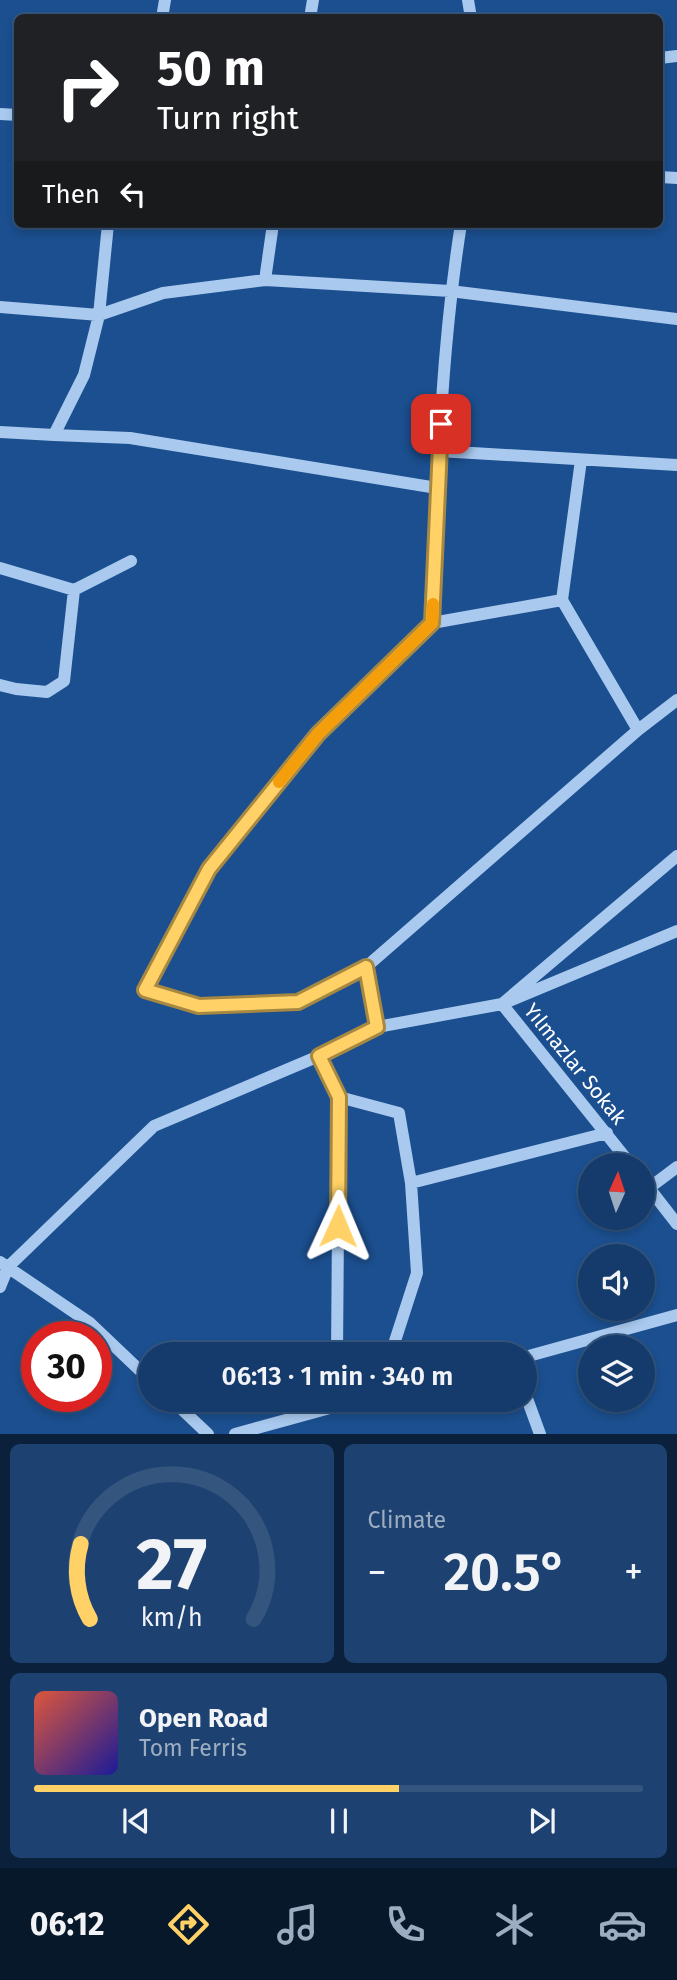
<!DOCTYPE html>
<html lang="en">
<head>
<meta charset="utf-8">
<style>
	body { margin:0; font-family:"Fira Sans",sans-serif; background:#1d4271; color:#f1f3f6; height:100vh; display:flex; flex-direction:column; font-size:26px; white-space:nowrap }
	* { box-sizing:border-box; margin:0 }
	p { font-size:23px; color:#9dadc1 }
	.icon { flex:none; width:38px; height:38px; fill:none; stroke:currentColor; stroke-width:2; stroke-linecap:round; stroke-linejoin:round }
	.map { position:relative; height:1434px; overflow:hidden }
	.panel { display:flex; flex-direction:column; gap:10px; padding:10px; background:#0b203b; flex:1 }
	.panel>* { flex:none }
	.banner { position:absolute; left:14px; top:14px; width:649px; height:214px; border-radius:10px; box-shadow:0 4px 10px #0003,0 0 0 2px #33557e; background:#202124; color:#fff; overflow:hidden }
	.needle { width:46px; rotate:3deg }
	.controls { position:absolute; left:578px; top:1153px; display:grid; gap:14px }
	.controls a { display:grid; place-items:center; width:77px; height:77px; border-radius:50%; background:#143b6b; box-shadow:0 4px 10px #0003,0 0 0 2px #33557e; font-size:35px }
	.speed { position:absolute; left:21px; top:1321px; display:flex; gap:14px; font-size:35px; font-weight:700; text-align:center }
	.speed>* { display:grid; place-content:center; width:91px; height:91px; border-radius:50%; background:#143b6b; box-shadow:0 4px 10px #0003,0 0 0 2px #33557e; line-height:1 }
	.speed .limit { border:10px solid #d22; background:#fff; color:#111 }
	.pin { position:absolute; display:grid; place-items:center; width:60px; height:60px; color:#fff; margin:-30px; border-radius:14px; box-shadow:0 4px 10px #0006 }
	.me { position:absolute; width:77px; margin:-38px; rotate:1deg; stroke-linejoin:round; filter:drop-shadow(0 0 5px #0008) }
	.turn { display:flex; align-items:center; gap:24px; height:147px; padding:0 28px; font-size:32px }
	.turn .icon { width:91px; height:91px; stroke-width:2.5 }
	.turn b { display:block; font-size:49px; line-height:60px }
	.then { display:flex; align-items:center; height:66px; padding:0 28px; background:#0003; gap:14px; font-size:26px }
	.big { font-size:52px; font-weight:600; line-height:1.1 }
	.panel .widget { flex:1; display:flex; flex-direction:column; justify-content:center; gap:10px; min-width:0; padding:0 24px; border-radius:10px; background:#1d4271 }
	.panel .dial { align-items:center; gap:0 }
	.dial svg { height:182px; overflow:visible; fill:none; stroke:#33557e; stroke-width:7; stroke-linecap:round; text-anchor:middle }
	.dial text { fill:#f1f3f6; stroke:none }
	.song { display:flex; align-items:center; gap:21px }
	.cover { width:84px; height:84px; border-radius:10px; background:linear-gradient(135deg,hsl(10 70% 55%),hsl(240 70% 35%)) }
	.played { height:7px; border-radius:4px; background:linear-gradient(90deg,#ffd166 60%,#33557e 60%) }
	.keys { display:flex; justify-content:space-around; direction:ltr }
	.heat { display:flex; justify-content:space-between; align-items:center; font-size:38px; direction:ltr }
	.panel .tiles { flex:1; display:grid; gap:10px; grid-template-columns:1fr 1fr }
	.widget:last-child { grid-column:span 2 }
	.trip { position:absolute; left:138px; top:1342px; width:399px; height:70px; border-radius:35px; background:#143b6b; box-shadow:0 4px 10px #0003,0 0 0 2px #33557e; font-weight:600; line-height:70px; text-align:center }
	.dock { display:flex; height:112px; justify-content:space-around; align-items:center; background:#08182b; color:#9dadc1 }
	.dock .icon { width:49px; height:49px }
	.dock .selected { color:#ffd166 }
	.dock b { font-size:32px; color:#f1f3f6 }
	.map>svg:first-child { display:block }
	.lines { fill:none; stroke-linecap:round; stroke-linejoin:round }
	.minor { stroke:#a9c9ee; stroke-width:12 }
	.route-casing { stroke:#a68842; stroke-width:18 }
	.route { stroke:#ffd166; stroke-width:12 }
	.slow { stroke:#f59e0b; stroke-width:12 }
	.labels { text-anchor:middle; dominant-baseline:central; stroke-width:7; stroke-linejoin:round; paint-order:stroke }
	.street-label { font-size:21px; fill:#fff; stroke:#1b4f8f }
</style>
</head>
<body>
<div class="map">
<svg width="677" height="1434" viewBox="0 0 677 1434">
	<rect width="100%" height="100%" fill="#1b4f8f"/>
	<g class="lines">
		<path class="minor" d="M468,0l3,18
			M162,18l3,-18
			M310,18l3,-18
			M660,58l17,-2
			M0,114l18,1
			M660,177l17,1
			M273,224l-8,56 185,11 227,28
			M0,307l99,8 64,-22 102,-13
			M0,432l54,3 30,-60 15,-60 9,-91
			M54,435l76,3 307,50
			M439,451l238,14
			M0,568l74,22 57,-29
			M562,600l19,-140
			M432,623c5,-133 8,-267 29,-399
			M0,685l16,4 31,3 17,-11 10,-91
			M677,700l-39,30 -272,237 11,60 125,-23 175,-148
			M366,967l-69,35 -98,4 -54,-15 65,-122 108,-135 114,-111 130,-23 76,130
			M319,1056l20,41 -2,257
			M339,1097l60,16 12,70 6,90 -23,71 1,10
			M632,1166l-130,-162 175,-73
			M642,1179l35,45
			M411,1183l196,-50
			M649,1188l28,-21
			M0,1262l90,61 60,57
			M0,1287l8,-20 146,-141 165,-70 58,-29
			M525,1357l152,-42
			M525,1393l15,41
			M172,1400l36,34
			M235,1434l124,-34"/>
	</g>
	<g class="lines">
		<g class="route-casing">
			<path id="route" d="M338,1226l1,-129 -20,-41 58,-29 -11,-60 -68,35 -99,4 -54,-16 64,-121 109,-135 114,-111 9,-199"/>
		</g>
		<use href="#route" class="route"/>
		<path class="slow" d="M279,782l39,-48 114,-111 1,-19"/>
	</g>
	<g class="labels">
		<g class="street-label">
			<text transform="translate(575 1064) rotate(51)">Yılmazlar Sokak</text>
		</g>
	</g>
</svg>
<div class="controls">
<a><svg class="needle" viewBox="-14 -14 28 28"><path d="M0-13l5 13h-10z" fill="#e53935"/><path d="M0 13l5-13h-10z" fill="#9dadc1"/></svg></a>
<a><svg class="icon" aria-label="sound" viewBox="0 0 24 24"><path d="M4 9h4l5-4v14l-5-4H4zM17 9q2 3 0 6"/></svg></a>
<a><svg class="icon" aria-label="layers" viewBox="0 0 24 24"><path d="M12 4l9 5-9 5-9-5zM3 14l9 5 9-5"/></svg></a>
</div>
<div class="speed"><div class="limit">30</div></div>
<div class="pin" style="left:441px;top:424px;background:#d93025"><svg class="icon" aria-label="arrive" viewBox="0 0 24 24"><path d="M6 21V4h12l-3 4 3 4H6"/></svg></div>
<svg class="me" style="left:338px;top:1226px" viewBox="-20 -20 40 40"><path d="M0-17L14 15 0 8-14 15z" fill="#ffd166" stroke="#fff" stroke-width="4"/></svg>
<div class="trip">06:13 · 1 min · 340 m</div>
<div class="banner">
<div class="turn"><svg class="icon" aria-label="right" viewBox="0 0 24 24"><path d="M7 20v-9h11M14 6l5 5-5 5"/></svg><div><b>50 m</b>Turn right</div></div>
<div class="then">Then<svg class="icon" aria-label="left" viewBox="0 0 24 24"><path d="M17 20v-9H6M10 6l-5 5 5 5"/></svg></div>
</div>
</div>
<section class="panel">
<div class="tiles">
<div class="widget dial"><svg viewBox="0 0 100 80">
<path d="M14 69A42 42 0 1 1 86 69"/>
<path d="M14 69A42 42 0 0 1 10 36" stroke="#ffd166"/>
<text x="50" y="56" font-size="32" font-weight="700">27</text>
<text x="50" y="72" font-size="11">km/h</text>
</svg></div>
<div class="widget"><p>Climate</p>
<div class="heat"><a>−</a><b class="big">20.5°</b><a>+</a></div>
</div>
<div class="widget">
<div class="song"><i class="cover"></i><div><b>Open Road</b><p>Tom Ferris</p></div></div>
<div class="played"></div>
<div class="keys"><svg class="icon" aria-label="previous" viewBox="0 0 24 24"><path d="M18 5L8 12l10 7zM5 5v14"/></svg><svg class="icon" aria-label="pause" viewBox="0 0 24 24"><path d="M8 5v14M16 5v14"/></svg><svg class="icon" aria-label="next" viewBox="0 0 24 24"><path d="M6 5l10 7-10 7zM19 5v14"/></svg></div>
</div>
</div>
</section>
<nav class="dock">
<b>06:12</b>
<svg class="icon selected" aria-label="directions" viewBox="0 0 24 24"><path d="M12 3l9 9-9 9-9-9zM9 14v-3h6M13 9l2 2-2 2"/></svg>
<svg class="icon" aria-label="music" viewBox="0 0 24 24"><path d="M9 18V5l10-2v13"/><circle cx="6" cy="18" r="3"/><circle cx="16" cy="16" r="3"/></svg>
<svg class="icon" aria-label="phone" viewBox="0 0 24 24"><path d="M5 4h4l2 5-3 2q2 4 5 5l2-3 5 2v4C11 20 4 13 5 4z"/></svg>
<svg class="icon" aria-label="climate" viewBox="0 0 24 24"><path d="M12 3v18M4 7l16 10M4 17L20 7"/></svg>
<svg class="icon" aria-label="car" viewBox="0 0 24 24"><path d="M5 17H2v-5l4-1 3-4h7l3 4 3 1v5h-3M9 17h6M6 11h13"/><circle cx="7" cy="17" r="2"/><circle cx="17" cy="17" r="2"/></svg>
</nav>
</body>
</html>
